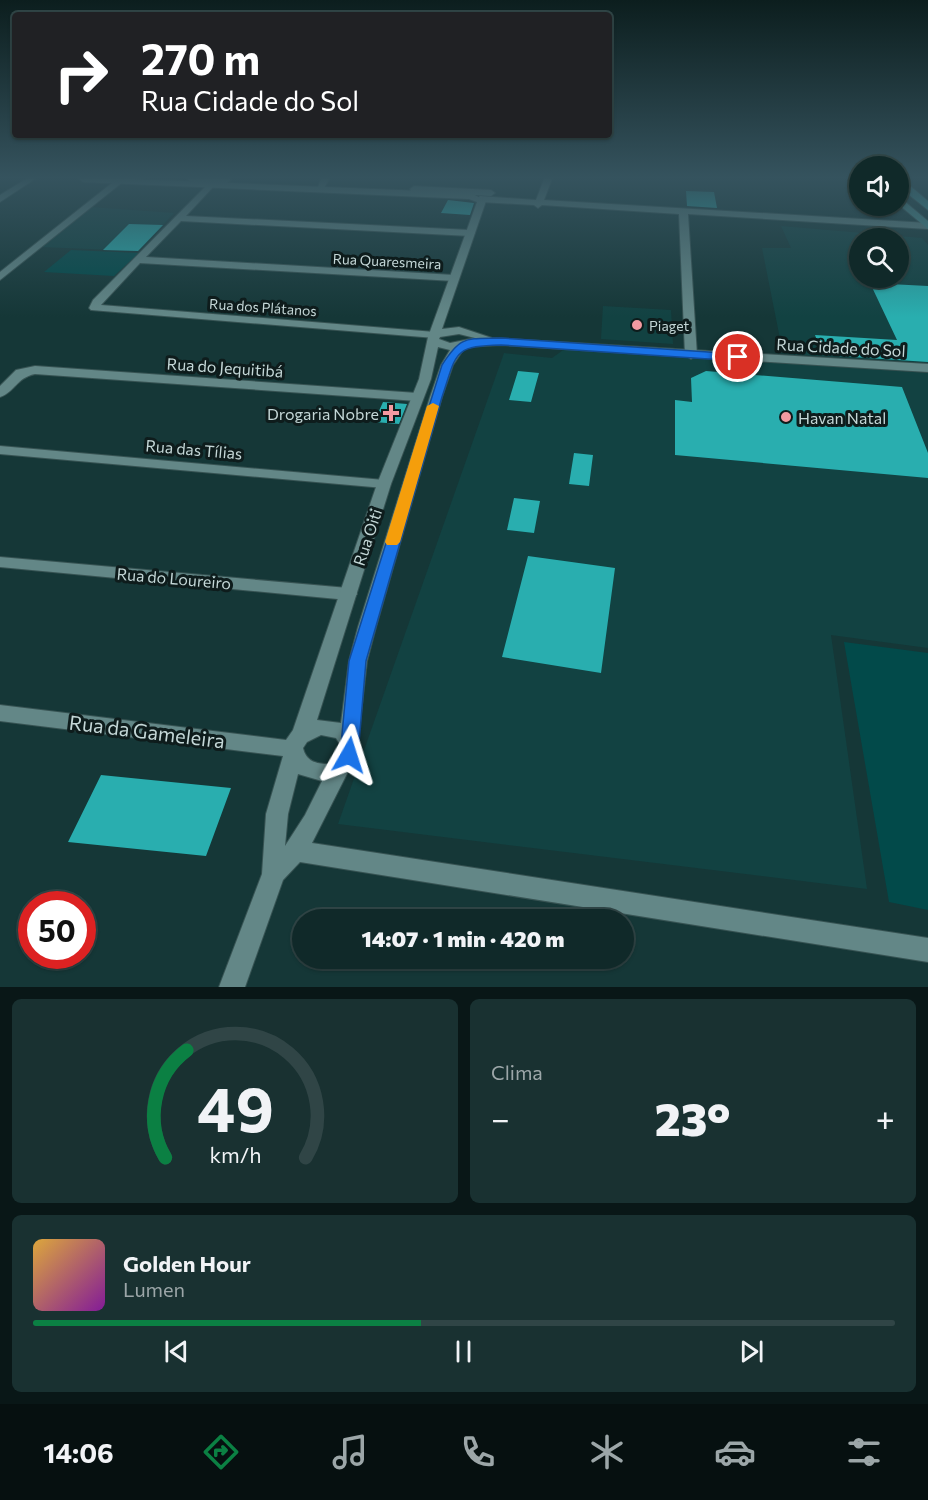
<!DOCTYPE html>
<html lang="pt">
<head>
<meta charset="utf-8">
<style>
	body { margin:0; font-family:Commissioner,sans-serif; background:#193131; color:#f1f3f6; height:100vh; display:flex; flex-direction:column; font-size:22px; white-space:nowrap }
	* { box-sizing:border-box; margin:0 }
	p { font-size:20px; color:#9ca6a8 }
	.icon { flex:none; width:33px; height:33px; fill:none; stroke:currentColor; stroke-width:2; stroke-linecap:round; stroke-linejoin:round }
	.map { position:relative; height:987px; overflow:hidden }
	.details { display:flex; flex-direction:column; gap:12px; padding:12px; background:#091717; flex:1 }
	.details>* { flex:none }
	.top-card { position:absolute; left:12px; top:12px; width:600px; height:126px; border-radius:6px; box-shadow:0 2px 4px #0004,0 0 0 2px #304546; background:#202124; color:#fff; overflow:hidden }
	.tools { position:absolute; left:849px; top:156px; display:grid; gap:12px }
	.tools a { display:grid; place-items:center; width:60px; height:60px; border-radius:50%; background:#102929; box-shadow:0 2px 4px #0004,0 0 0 2px #304546; font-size:30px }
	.speed { position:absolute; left:18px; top:891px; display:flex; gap:12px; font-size:30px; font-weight:700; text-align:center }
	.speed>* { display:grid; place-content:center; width:78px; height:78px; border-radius:50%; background:#102929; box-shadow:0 2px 4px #0004,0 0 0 2px #304546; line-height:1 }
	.speed .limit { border:9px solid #d22; background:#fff; color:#111 }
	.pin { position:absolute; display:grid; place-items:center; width:51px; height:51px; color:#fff; margin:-26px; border:3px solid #fff; border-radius:50%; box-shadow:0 2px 6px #0007 }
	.me { position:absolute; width:66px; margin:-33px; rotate:6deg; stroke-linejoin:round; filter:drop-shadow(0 0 4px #0008) }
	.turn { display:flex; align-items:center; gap:21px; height:126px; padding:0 30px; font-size:27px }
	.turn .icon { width:78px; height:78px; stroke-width:2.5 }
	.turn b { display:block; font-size:42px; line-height:51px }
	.big { font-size:45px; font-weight:800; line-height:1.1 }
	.details .card { flex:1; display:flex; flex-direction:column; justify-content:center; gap:9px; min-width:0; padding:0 21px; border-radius:9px; background:#193131 }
	.details .dial { align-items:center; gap:0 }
	.dial svg { height:156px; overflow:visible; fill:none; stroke:#304546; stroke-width:7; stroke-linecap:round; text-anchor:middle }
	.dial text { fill:#f1f3f6; stroke:none }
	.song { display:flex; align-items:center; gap:18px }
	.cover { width:72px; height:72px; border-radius:9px; background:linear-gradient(135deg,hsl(40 70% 55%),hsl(290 70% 35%)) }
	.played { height:6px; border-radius:3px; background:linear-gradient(90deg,#0b8043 45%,#304546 45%) }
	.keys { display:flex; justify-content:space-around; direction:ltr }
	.heat { display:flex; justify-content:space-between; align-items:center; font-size:33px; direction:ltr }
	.details .tiles { flex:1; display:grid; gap:12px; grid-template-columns:1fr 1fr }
	.card:last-child { grid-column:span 2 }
	.trip { position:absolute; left:292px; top:909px; width:342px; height:60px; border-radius:30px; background:#102929; box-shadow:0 2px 4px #0004,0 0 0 2px #304546; font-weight:800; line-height:60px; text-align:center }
	.tab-bar { display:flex; height:96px; justify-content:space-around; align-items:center; background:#061010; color:#9ca6a8 }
	.tab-bar .icon { width:42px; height:42px }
	.tab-bar .selected { color:#0b8043 }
	.tab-bar b { font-size:27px; color:#f1f3f6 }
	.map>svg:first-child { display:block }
	.built { fill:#124242; fill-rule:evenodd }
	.green { fill:#024a4a }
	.building { fill:#29aeaf }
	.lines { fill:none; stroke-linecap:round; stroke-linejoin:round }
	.street-casing { stroke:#375353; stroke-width:2 }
	.secondary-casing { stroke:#375353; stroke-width:2 }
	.primary-casing { stroke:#375353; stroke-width:2 }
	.highway-casing { stroke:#375353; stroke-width:2 }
	.street { fill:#638787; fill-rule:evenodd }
	.secondary { fill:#638787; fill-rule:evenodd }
	.primary { fill:#4d9797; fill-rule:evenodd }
	.highway { fill:#3fa2a2; fill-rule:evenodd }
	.route { fill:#1a73e8; stroke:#114b97; stroke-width:1.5 }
	.slow { fill:#f59e0b }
	.poi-dot { fill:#f49aa1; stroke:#0e1c1c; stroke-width:2 }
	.labels { text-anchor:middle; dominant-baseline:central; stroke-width:6; stroke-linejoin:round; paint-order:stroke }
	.far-street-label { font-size:14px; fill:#c4d7d7; stroke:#0e1c1c }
	.far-poi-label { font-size:14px; fill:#c4d7d7; stroke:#0e1c1c; text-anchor:start }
	.street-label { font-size:16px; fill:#c4d7d7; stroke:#0e1c1c }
	.poi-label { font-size:16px; fill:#c4d7d7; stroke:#0e1c1c; text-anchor:end }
	.near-street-label { font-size:20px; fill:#c4d7d7; stroke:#0e1c1c }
</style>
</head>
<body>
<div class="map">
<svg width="928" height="987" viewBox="0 0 928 987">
	<rect width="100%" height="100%" fill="#153737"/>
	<path class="built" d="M91,207l83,6 -35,38 -99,-4z
		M781,226l141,12 6,7v118l-145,-9 -21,-106h29zM860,238h38v40h-38z
		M603,306l68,4 2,34 -72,-5z
		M566,348l362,25v275l-97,-13 36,254 -529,-65 166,-471 48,5z"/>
	<path class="green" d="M71,250l68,3 -25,23 -70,-4z
		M844,642l84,11v257l-39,-8z"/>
	<path class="building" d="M686,191l28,1 3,16 -30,-2z
		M448,200l26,3 -4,12 -29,-2z
		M129,224l34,1 -25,26 -35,-1z
		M870,283l58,3v76l-106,-7 -7,-20 82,5z
		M518,371l21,2 -8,29 -22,-2z
		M706,371l196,16 26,66v25l-253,-23v-55l17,2 -1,-24z
		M383,402l24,2 -8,20 -25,-2z
		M574,453l19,2 -4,31 -20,-2z
		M514,498l26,3 -6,32 -27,-3z
		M528,556l87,12 -14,105 -99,-16z
		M101,775l130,13 -25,68 -138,-14z"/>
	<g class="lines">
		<g class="street-casing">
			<path id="street" d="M26,179h9l-35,23v-7z
				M117,179l7,2 -124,99v-8z
				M187,179h43l1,1 -4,3 -36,-1z
				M321,179h8l-7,13h-6z
				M544,179h8l-8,21 384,23v6l-240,-15 9,141 -6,4 -6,-4 -6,-141 -137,-9 -4,3 -4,-3 -54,-3 -4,-3 4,-3 56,4z
				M210,182l4,3 -1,2 -27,29 284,14 5,3 -5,3 -289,-15 -35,36 308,18 5,3 -5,3 -314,-18 -39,42 334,27 6,3 -6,3 -344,-28 -2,-2 4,-8z
				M414,186l77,4 4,3 -4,3 -80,-5 -1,-2z
				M35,366l382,27 6,4 -6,4 -382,-27c-19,4 -20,18 -35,23v-11l16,-16z
				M0,446l384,34 7,4 -7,4 -384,-34z
				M0,557l348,31 6,2 3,4 -3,4 -6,2 -348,-33z"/>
		</g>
		<g class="secondary-casing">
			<path id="secondary" d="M79,179h53l339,14 15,8 -44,128 17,-2 33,11 436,26v8l-427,-27 -36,2 -12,18 -11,32 -66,230 -9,34 -9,79 3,6 -49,97 616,95v24l-628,-100 -17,18 -38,107h-26l43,-113 4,-60 17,-58 -283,-35v-16l286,35 7,-10 84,-246 42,-105 9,-42 49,-135 -8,-3 -386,-17zM459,334l16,4 -25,5 -11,-4 1,-2zM438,347l12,3 -9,15 -11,32 -72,230 -9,34 -8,62 -24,-3 74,-236 40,-105zM321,735l15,3 5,8 -5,12 -8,6c-12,0 -22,-3 -25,-16l4,-6zM298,774l24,7 -17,34 -20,31 3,-32z"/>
		</g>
		<g class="primary-casing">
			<path id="primary" d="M898,196l30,25v8l-30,-25z"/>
		</g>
		<g class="highway-casing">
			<path id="highway" d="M898,179h4l26,22v9l-30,-24z"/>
		</g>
		<use href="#street" class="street"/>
		<use href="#secondary" class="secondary"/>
		<use href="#primary" class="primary"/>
		<use href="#highway" class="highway"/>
	</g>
	<linearGradient id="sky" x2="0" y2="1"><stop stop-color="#0c1e1e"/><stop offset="0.56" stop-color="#35535e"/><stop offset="1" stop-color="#35535e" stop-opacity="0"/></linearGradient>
	<rect width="928" height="317" fill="url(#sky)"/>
	<path class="route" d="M501,338l237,16 6,3 -6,4 -237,-16c-49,1 -44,8 -59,52l-76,264 -8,94 -2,5 -7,2 -7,-2 -2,-5 9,-94 93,-296c19,-30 24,-26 59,-27z"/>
	<path class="slow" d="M433,403l6,3 -39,136 -3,3h-10l-2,-3 42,-136z"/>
	<g class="poi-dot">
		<circle cx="637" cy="325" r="6"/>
		<path d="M388 404h6v6h6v6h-6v6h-6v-6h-6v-6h6z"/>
		<circle cx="786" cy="417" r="6"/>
	</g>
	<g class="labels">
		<g class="far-street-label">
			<text transform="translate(387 261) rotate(3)">Rua Quaresmeira</text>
			<text transform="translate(263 307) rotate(4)">Rua dos Plátanos</text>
		</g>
		<g class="far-poi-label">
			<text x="649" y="325">Piaget</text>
		</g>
		<g class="street-label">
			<text transform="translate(841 347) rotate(3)">Rua Cidade do Sol</text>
			<text transform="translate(225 367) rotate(4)">Rua do Jequitibá</text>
			<text transform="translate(194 449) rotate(5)">Rua das Tílias</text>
			<text transform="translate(367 537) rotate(-72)">Rua Oiti</text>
			<text transform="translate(174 578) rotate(5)">Rua do Loureiro</text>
		</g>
		<g class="poi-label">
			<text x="379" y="413">Drogaria Nobre</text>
			<text x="798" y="417" text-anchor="start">Havan Natal</text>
		</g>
		<g class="near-street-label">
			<text transform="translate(147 731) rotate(7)">Rua da Gameleira</text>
		</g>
	</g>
</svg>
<div class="tools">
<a><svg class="icon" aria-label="sound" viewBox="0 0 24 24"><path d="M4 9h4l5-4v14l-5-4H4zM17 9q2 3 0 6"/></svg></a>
<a><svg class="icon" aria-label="search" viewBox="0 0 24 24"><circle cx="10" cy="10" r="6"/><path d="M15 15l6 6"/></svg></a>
</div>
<div class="speed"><div class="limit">50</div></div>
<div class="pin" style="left:738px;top:357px;background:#d93025"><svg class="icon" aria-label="arrive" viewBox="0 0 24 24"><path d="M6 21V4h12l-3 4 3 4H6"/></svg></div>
<svg class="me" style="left:349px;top:755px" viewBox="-20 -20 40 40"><path d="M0-17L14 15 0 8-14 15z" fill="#1a73e8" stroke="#fff" stroke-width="4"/></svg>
<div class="trip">14:07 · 1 min · 420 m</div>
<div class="top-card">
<div class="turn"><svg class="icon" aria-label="right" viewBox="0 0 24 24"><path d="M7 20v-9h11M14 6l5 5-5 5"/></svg><div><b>270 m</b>Rua Cidade do Sol</div></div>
</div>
</div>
<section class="details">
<div class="tiles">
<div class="card dial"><svg viewBox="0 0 100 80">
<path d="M14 69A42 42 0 1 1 86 69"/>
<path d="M14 69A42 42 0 0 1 25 14" stroke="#0b8043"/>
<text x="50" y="56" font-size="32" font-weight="700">49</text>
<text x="50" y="72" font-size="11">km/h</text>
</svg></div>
<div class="card"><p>Clima</p>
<div class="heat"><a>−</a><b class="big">23°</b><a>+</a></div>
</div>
<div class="card">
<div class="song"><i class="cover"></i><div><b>Golden Hour</b><p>Lumen</p></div></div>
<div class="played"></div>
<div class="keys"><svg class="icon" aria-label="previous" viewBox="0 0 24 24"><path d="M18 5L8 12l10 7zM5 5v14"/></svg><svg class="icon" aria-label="pause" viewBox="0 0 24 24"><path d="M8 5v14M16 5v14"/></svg><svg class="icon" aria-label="next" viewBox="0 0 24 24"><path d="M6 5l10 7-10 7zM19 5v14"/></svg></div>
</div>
</div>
</section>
<nav class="tab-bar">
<b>14:06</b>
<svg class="icon selected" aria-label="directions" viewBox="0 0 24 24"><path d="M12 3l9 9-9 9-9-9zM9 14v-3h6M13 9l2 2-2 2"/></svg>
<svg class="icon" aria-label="music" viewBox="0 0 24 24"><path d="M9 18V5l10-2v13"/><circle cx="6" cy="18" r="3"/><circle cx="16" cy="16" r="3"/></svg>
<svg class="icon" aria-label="phone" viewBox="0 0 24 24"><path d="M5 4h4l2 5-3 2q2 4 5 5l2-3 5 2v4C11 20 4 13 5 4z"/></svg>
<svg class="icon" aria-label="climate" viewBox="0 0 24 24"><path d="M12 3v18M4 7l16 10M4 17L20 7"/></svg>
<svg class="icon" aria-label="car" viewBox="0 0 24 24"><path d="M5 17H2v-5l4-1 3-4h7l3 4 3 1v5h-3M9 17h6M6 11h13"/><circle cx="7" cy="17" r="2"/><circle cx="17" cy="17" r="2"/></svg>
<svg class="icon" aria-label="filters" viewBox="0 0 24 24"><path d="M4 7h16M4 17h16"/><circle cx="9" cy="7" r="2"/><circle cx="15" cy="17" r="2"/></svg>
</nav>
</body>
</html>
